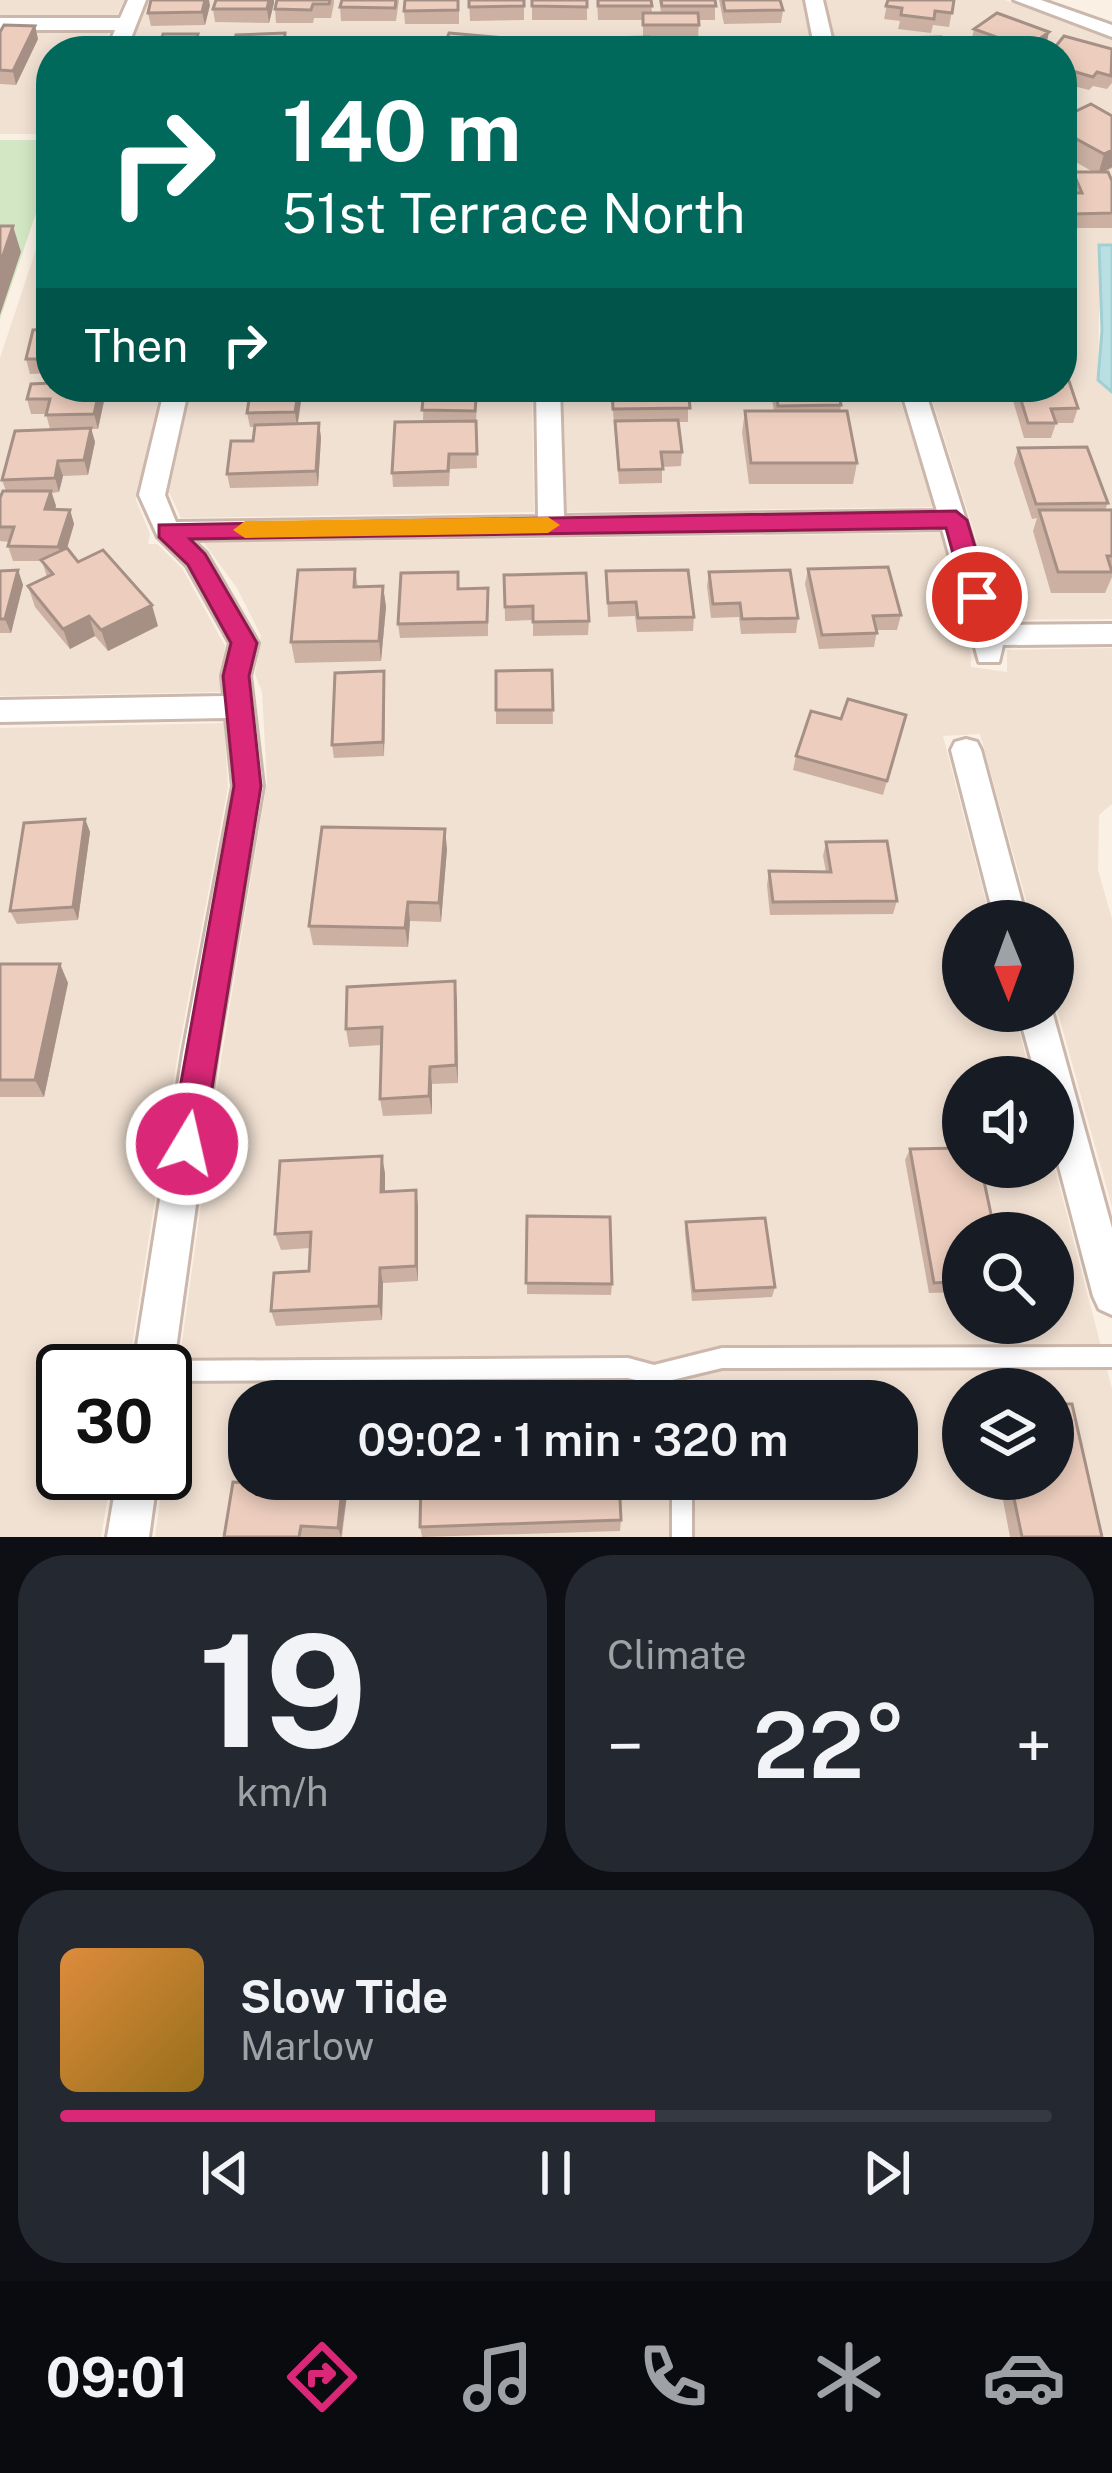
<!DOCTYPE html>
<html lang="en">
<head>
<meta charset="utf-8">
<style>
	body { margin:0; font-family:"Public Sans",sans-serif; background:#242831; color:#f1f3f6; height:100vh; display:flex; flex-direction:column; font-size:45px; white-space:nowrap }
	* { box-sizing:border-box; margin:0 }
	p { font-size:39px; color:#9ea1a6 }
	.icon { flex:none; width:66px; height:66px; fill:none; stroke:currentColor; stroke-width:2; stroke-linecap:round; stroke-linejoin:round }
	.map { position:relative; height:1537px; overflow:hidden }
	.sheet { display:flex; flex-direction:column; gap:18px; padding:18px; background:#0d0f14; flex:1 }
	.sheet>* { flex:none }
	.top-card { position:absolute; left:36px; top:36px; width:1041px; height:366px; border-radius:48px; box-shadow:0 6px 18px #0003; background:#00695c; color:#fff; overflow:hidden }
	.needle { width:78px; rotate:179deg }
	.tools { position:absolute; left:942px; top:900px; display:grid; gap:24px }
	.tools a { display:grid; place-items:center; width:132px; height:132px; border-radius:50%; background:#171b24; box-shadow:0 6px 18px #0003; font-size:60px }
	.speed { position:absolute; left:36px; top:1344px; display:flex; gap:24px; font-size:60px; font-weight:700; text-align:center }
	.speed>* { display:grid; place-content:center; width:156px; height:156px; border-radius:50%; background:#171b24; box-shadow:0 6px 18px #0003; line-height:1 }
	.speed .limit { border:6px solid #111; border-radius:18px; background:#fff; color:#111 }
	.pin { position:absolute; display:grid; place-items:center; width:102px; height:102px; color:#fff; margin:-51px; border:6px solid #fff; border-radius:50%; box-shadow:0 3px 12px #0007 }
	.me { position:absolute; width:132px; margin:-66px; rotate:9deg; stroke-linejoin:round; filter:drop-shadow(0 0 9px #0008) }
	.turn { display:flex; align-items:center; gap:42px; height:252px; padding:0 48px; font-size:54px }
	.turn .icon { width:156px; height:156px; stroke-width:2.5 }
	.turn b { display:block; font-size:84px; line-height:102px }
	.then { display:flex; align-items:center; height:114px; padding:0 48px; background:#0003; gap:24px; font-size:45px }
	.big { font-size:90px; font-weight:600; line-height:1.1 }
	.sheet .widget { flex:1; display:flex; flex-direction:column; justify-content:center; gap:18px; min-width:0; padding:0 42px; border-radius:48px; background:#242831 }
	.sheet .dial { align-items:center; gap:0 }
	.dial b { font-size:156px; line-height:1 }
	.song { display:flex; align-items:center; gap:36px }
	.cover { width:144px; height:144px; border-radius:18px; background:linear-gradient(135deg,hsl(30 70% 55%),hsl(40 70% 35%)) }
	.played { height:12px; border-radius:6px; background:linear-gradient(90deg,#db2777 60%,#363941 60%) }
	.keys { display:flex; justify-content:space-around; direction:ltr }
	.heat { display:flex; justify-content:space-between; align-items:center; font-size:66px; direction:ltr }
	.sheet .tiles { flex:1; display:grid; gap:18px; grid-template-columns:1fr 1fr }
	.widget:last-child { grid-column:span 2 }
	.trip { position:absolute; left:228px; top:1380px; width:690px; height:120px; border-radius:48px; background:#171b24; box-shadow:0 6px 18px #0003; font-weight:600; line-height:120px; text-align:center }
	.menu { display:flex; height:192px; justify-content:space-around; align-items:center; background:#090b0e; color:#9ea1a6 }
	.menu .icon { width:84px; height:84px }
	.menu .selected { color:#db2777 }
	.menu b { font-size:54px; color:#f1f3f6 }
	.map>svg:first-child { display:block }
	.residential { fill:#f1e1d3; fill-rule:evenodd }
	.green { fill:#d4e7c4 }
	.water { fill:#badfe2; stroke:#a1cfd3; stroke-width:3 }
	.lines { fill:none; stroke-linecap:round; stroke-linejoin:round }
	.service-casing { stroke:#cbb7ab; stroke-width:6 }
	.minor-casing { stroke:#cbb7ab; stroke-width:6 }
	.service { fill:#fff; fill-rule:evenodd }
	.minor { fill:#fff; fill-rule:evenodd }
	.wall { fill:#ccb1a3 }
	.shaded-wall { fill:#a69085 }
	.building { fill:#edcebe; stroke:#a69085; stroke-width:3 }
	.route { fill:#db2777; stroke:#8e194d; stroke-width:3 }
	.slow { fill:#f59e0b }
</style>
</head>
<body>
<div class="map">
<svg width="1112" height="1537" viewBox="0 0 1112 1537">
	<rect width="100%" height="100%" fill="#faf0e4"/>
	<path class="residential" d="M0,0h125l-10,18h-115z
		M149,0h653l11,51h-685z
		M826,0h179l107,37v208h-12l-2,134 14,13v227l-110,1 -74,-233h134v-336h-225z
		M0,31h109l-6,20h-52v83h-51z
		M51,204v183h110l-25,113 14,34 -2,10h9l25,24 43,78 -5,46 -220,4v-338z
		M192,387h340l2,125 -353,6 -12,-26z
		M563,387h333l38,120 -367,5z
		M942,533l28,101 1,33 36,5v-22l105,-2v156l-13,11 -1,55 14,49v288l-59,-212v-74h-21l-52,-187 -37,2 48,185h-28v90h51l17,66h-68v90h90v-6l59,228v148h-957l67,-484 45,-271 -5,-90 -7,-18 6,-38 -24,-48 -33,-45zM963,1233h90v90h-90zM963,1389h90v90h-90zM249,1401h648v78h-648z
		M224,723l4,64 -50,266 -50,318h-65v102h49l-11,64h-101v-809z"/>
	<path class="green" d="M0,140h51v29l-51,150z"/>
	<path class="water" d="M1099,245h13v147l-14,-12 4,-50z"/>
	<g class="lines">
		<g class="service-casing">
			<path id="service" d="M1112,1347v20l-390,1 -50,12 15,21h-23l-16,-18 -20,-5 -463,3v-10h-19l3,-7 7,-3 472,-3 26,7 68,-17z
				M672,1479h20v58h-20z"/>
		</g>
		<g class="minor-casing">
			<path id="minor" d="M128,0h18l-20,51h-20l9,-21h-115v-12h120z
				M805,0h18l12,51h-20z
				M1014,0h27l71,25v12z
				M165,387h24l-24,108 11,27 362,-5 -2,-130h24l4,129 373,-5 -37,-124h24l75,238 113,-1v20l-109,1 -4,17h-20l-37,-133 -750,11 14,13 52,90 -8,33 13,110 -46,267 -44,318 -8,15v-15h-32l50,-318 50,-267 -7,-68 -226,4v-22l224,-4 -2,-20 8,-33 -43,-77 -29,-29 -19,-42z
				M966,739l11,3 4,8 46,171h-32l-44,-171 4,-8z
				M1018,1011h34l60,217v87l-13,-6 -6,-13 -40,-152v-67h-17z
				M118,1473h40l-9,64h-42z"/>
		</g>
		<use href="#service" class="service"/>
		<use href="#minor" class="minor"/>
	</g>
	<path class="wall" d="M216,0h58v3l-5,20 -54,-1 -2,-13z
		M277,0h57v3l-3,15h-17l-1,5h-37l-1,-14z
		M399,0l-3,21h-55l-1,-14z
		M459,0v24h-54l-1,-13z
		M469,0h55v20l-54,1z
		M532,0h55v20h-55z
		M597,0h54l1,13h9l-2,-13h56v20h-16l-1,19 -49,-1 2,13h-46v-13l38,-1v-17h-45z
		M719,0h61l3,10 -2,13 -57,1z
		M888,0h66l-5,27 -16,-2 -2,8 -33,-4 2,-8 -16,-2z
		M210,5l-5,20 -54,1 -3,-13z
		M35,26l3,13 -22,46 -16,-1v-52z
		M974,29l75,3 -3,13 -8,6h-45l-22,-8z
		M1112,49v34l-5,6 -14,-3 -4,4 -27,-7v-32z
		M1112,116v52l-8,4 8,9v47h-43l-7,-16 2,-19h8l-3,-7 4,-14h20l-31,-18v-36z
		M51,329v44l-21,1 -4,-15z
		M107,387l-9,42h-7l4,13 -7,33 -25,1 -4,16 -7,1 4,13 -1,3 15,1 4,14 -7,25 11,13 80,64 -50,25 -13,-15 -25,13 -35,-42 -7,-21 19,-9 -5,-16h-29l-5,-15 1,-4 -9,-1v-43l6,-7 -4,-11 48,-51 -4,-15h-15l-4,-15z
		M303,387l-5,37 21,-1 2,15 -3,48 -88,2 -3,-14 26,-33 1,-14h-4l-3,-14z
		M424,387h54l-2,34 1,47 -27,1 -1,17 -56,1 -1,-14 31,-51z
		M611,387h77v35h-10l4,30 -1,14 -19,1v16l-43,1z
		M770,387h67l4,18 -1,6 17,52 -4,21h-104l-7,-52 3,-21h29z
		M1009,387h53l16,21 -5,15h-17l-5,15h-27z
		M1018,448l90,55 -3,7h7v67l-7,16h-54l-18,-62 4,-13 -5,1 -18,-56z
		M355,569l3,18 25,-1 3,21 -5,54 -86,2 -4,-21z
		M808,569l93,46 -4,15h-20l-3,17 -55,2 -14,-65z
		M18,570l5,15 -12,48h-11v-62z
		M606,571l88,46 -1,14 -56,1 -2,-16 -27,1z
		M709,572l89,46 -2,15 -55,1 -2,-17 -28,1 -4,-32z
		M504,575l85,46 -1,14 -55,1v-16l-28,1z
		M488,588v48l-88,2 -2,-14 61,-35z
		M552,670l1,54h-57v-53z
		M385,685l-1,71 -50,2 -2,-13z
		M906,715l-23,80 -90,-25 3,-14z
		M85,819l5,13 -12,88 -61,4 -7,-13z
		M826,842l71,59 -4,13 -123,1 -3,-30 2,-14 57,1 -3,-16z
		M447,849l-6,73 -31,-1 -2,26 -95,-2 -4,-19z
		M0,964h60l8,19 -24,114h-44z
		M455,981l3,102 -26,1v30l-49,2 -3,-17 2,-54 -33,2 -3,-18z
		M910,1149l53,84v59l-34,1 -24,-133z
		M385,1173v19l31,-2 2,16v75l-35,2 -1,37 -106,6 -5,-15 38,-40 1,-23 -29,2 -6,-16z
		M527,1216l85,68 -1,11 -84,-1z
		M686,1222l89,65 -3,10 -80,4 -7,-68z
		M270,1479h79l-7,58h-118l45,-53z
		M999,1479h54l49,58h-92z
		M621,1520l-1,11 -198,6 -2,-10z"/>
	<path class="shaded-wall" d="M205,0h4l1,5 -5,20 -3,-13z
		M269,0h5v3l-5,20 -2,-14z
		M35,26l3,13 -22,46 -3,-14z
		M1049,32l-3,13 -8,6h-12l1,-3z
		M198,34l1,17h-6z
		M1112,150v17l-14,8 6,-21z
		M13,226l8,26 -21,63v-51z
		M100,387h7l-9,42 -4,-15z
		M299,387h4l-6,40 -2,-15z
		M319,423l2,15 -3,48 -2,-15z
		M91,428l4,14 -7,33 -4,-15z
		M58,461l5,15 -4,16 -4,-14z
		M51,491l5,15 -6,18 -5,-15z
		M70,510l4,14 -11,37 -5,-14z
		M18,570l5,15 -12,48 -6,-14z
		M383,586l3,21 -5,54 -2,-20z
		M152,605l6,21 -50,25 -7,-21z
		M89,616l6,20 -25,13 -7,-20z
		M384,671l1,14 -1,71 -1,-14z
		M85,819l5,13 -12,88 -5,-13z
		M445,829l2,20 -6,73 -2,-19z
		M408,902l2,19 -2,26 -3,-19z
		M60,964l8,19 -24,114 -9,-17z
		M455,981l2,19 1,83 -2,-18z
		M430,1067l2,17v30l-3,-18z
		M382,1156l3,17v35l-4,-16z
		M416,1190l2,16v75l-2,-15z
		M380,1268l3,15 -1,37 -3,-14z
		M343,1479h6l-8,58 -3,-9z"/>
	<path class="building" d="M151,0h54l-3,12 -54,1z
		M216,0h53l-2,9h-54z
		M277,0h53l-1,4h-16l-2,6 -36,-1z
		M342,0h54l-1,8 -55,-1z
		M405,0h53v10l-54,1z
		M469,0h55v6l-55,1z
		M532,0h55v7l-55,-1z
		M598,0h53l1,6h-54z
		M661,0h54l1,6h-54z
		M723,0h57l3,10 -58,1z
		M888,0h66l-2,13 -17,-2 -1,8 -33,-4 1,-7 -16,-2z
		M643,13h55l1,12h-56z
		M997,13l52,19 -22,16 -53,-19z
		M4,25l31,1 -22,45 -13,-1v-38z
		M285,33l-1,18h-50l2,-16z
		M449,33l57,5 -5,13h-59z
		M163,34h35l-5,17h-35z
		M1064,36l48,13 -1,27 -14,-4 -4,5 -31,-9v-4l4,-5 -4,-2v-6h-10z
		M649,37l2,14h-45l-1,-13z
		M941,37l4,14h-46l-4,-13z
		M709,42h32l2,8 33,1h-65z
		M1091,104l21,12v34l-8,4 -42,-23v-13z
		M1073,172h35l4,9v32l-40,1 -8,-21h18z
		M0,226h13l-13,38z
		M51,329v30h-25l7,-29z
		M1062,366h2l14,42 -27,1 5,14h-28l-11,-36h45z
		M51,383v4h49l-6,27 -48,1 4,-16h-23l4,-15z
		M251,387h48l-4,25 -48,1z
		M424,387h53l-2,24 -53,-1z
		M612,387h76l2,21 -77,1z
		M775,387h62l4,18 -63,1z
		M745,411h102l10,52h-106z
		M678,420l4,32h-21l2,17 -44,1 -4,-49z
		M476,421l1,33h-28l-1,17 -56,2 3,-51z
		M319,423l-3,48 -89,3 4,-33h22l2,-16z
		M91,428l-7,32 -26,1 -3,17 -53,2 13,-49z
		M1087,447l21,56 -72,1 -18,-56z
		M3,491h48l-6,18 25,1 -12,37 -50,-1 6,-19h-14v-29z
		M1039,510h73v46h-5l5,16h-54z
		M67,548l11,14 25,-12 49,55 -51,25 -12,-14 -26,13 -35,-43 25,-12 -12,-14z
		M888,567l13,48 -28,1 4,17 -55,2 -14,-66z
		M355,569l-1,18 29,-1 -4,55 -88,1 7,-72z
		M18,570l-13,49h-5v-48z
		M688,570l6,47 -56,1 -2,-16 -28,1 -2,-32z
		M790,570l8,48 -56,1 -2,-16 -27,1 -4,-32z
		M458,572v17l30,-1 -1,34 -89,2 3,-51z
		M586,573l3,48 -56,1v-16l-28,1 -1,-32z
		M552,670l1,40h-57v-39z
		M384,671l-1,71 -51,3 3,-72z
		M848,699l58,16 -19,66 -91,-25 15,-45 30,8z
		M85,819l-12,88 -63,4 14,-88z
		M322,827l123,2 -6,74 -31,-1 -3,26 -96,-2z
		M887,841l10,60 -124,1 -4,-31 62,1 -5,-30z
		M0,964h60l-25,116h-35z
		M455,981l1,84 -26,2 -1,29 -49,3 2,-72 -36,2 1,-42z
		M963,1148v19h18l14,66h-32v48l-29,2 -24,-134z
		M382,1156l-1,36 35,-2v76l-36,2 -1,38 -108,5 3,-38 35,-2 2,-39 -36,2 5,-73z
		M527,1216l83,1 2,67 -86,-1z
		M765,1218l10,69 -81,4 -8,-69z
		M1053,1404h19l30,133h-80l-12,-58h43z
		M270,1479h73l-5,49 -37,-2 -2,11h-75l9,-55 36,2z
		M421,1479h198l2,41 -201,7z"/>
	<path class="route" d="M956,511l11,9 23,77 -13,9 -12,-9 -19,-69 -756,11 15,15 52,89 -8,33 12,110 -58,358 -5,10 -11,5 -12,-5 -5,-10 64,-358 -11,-110 8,-33 -43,-78 -29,-28v-12z"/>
	<path class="slow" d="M548,517l12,8 -12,8 -303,5 -12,-8 12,-9z"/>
</svg>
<div class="tools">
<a><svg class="needle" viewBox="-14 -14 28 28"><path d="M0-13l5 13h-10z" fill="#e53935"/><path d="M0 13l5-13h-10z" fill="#9ea1a6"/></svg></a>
<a><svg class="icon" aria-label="sound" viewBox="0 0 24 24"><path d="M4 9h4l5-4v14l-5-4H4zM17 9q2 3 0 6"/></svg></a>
<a><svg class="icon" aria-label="search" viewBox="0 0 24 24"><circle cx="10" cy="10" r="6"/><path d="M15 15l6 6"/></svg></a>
<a><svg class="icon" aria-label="layers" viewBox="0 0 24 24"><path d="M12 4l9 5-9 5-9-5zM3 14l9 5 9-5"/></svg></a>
</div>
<div class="speed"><div class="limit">30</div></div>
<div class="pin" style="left:977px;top:597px;background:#d93025"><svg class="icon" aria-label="arrive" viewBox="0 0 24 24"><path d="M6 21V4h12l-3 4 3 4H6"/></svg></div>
<svg class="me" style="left:187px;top:1144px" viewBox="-20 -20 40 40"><circle r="17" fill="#db2777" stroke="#fff" stroke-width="3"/><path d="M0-11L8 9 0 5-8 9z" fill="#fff"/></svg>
<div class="trip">09:02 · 1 min · 320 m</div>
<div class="top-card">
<div class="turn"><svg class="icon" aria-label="right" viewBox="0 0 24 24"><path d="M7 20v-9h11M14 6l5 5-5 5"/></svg><div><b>140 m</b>51st Terrace North</div></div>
<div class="then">Then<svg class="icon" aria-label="right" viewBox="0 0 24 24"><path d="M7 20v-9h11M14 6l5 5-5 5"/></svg></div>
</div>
</div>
<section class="sheet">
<div class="tiles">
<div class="widget dial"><b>19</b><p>km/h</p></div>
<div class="widget"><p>Climate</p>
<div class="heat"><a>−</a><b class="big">22°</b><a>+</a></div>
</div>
<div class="widget">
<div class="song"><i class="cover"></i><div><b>Slow Tide</b><p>Marlow</p></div></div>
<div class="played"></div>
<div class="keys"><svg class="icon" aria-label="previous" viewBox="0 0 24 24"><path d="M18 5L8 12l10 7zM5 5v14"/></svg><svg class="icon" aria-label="pause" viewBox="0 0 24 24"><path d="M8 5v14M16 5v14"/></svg><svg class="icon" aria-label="next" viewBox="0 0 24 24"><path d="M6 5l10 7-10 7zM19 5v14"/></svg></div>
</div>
</div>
</section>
<nav class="menu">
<b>09:01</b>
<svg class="icon selected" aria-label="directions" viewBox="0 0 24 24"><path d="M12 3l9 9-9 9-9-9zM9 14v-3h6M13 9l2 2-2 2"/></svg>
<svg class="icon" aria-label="music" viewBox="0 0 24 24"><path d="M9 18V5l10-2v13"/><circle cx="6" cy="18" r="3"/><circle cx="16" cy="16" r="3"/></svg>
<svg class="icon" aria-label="phone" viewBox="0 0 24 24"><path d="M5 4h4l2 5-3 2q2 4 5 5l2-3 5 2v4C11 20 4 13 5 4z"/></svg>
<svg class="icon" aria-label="climate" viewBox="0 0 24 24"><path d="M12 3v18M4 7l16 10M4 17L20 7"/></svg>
<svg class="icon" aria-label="car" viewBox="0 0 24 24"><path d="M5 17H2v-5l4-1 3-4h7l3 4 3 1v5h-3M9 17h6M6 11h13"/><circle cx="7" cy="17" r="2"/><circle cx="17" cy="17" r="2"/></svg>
</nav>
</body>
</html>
